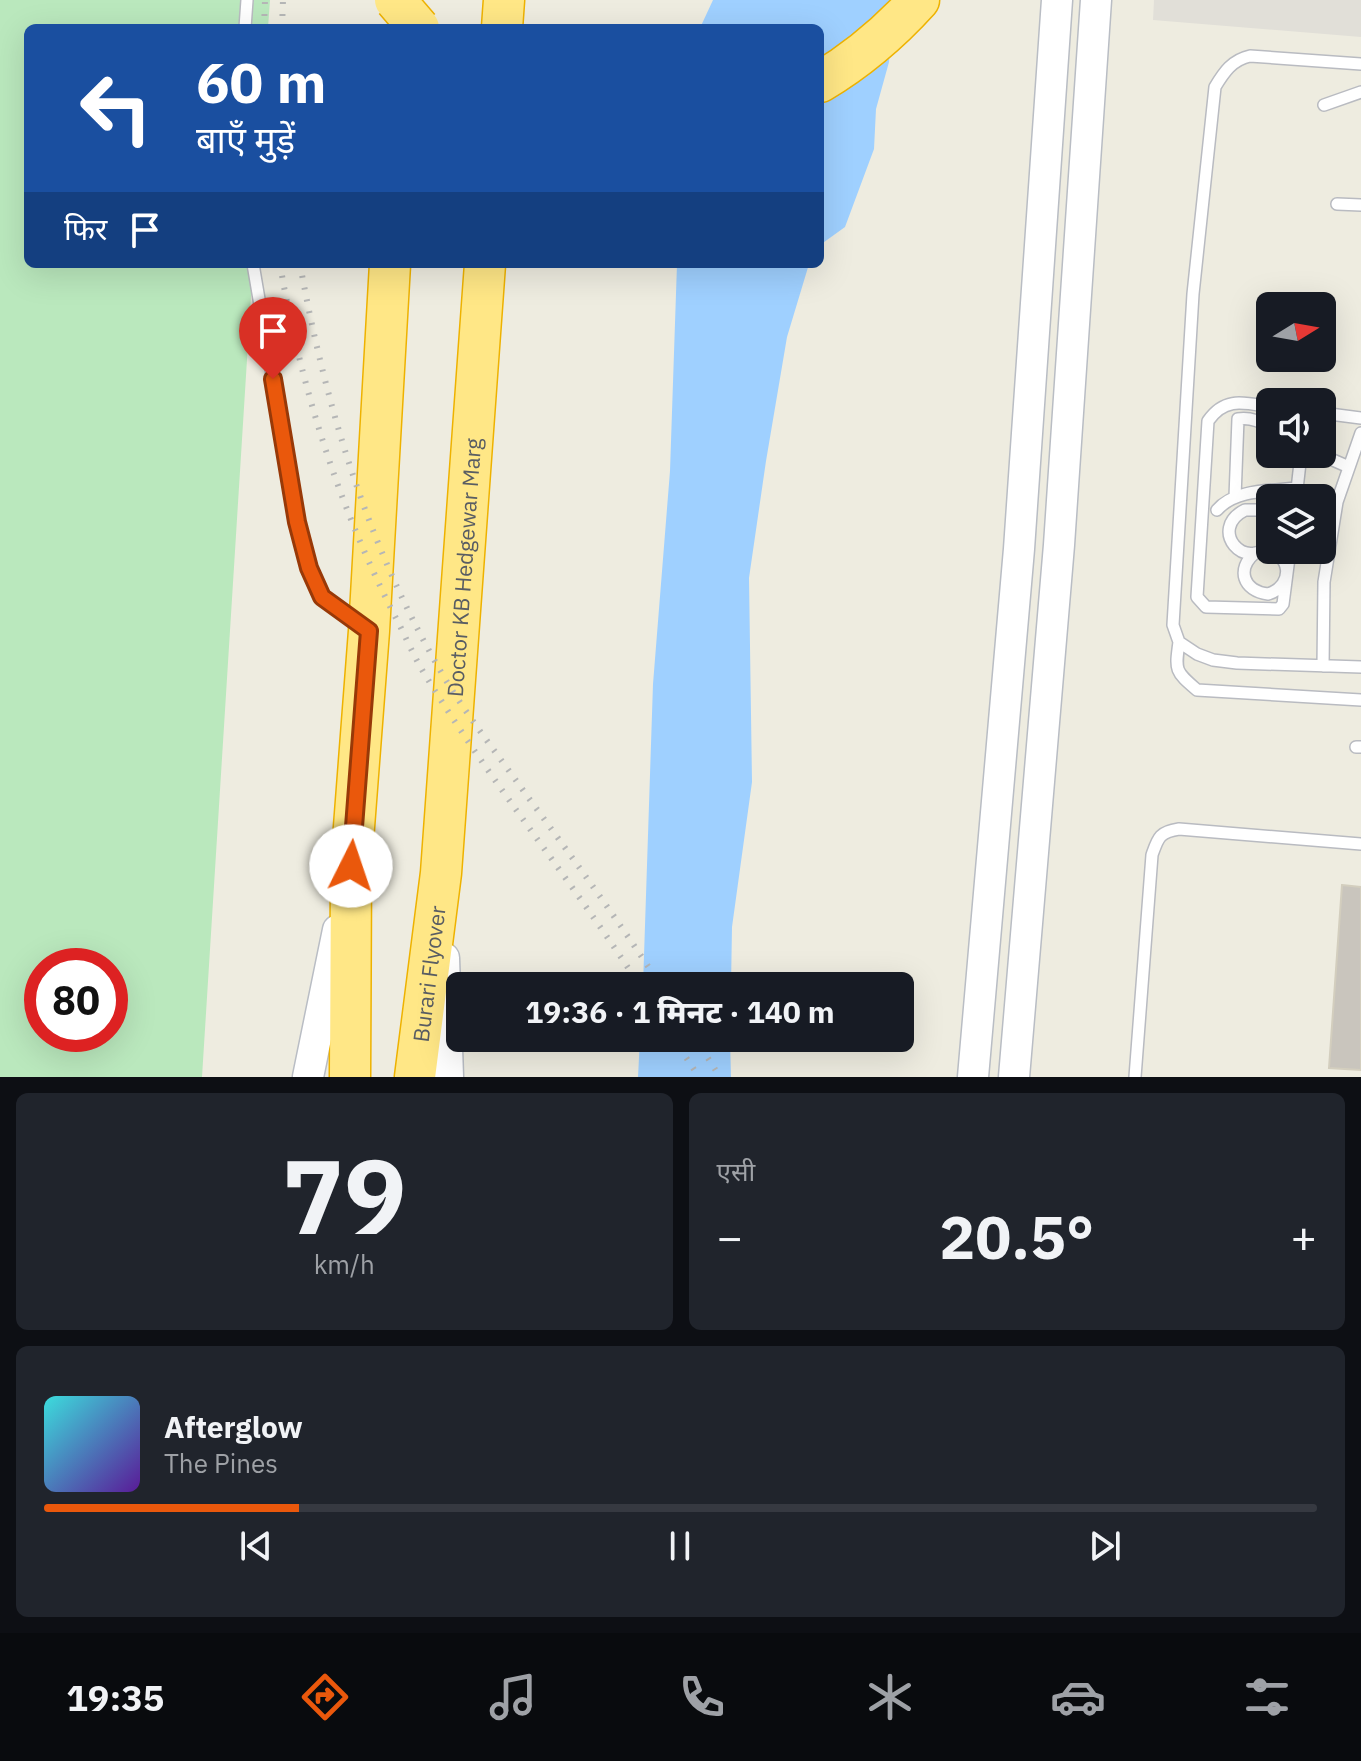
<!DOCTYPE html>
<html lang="hi">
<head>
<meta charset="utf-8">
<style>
	body { margin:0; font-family:"IBM Plex Sans","Noto Sans Devanagari",sans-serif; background:#20242c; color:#f1f3f6; height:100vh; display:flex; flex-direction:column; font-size:30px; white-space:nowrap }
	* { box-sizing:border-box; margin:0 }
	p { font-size:26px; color:#9ea1a6 }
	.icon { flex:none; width:44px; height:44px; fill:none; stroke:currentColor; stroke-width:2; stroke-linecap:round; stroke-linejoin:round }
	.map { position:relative; height:1077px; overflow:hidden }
	.drawer { display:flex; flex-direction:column; gap:16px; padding:16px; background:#0d0f14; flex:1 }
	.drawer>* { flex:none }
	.guide { position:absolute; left:24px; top:24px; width:800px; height:244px; border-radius:12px; box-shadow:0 8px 32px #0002; background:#1a4fa0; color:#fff; overflow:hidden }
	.needle { width:52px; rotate:79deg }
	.controls { position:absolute; left:1256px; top:292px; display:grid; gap:16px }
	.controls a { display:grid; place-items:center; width:80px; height:80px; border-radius:12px; background:#171b24; box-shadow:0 8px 32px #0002; font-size:40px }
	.speed { position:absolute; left:24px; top:948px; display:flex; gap:16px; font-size:40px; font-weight:700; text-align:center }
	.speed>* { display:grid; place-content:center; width:104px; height:104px; border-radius:50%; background:#171b24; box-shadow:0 8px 32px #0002; line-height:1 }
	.speed .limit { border:12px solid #d22; background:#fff; color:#111 }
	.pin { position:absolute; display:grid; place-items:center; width:68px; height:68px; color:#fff; margin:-82px -34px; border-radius:50% 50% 50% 0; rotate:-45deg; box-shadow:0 0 8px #0007 }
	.pin .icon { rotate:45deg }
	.me { position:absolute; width:88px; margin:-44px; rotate:4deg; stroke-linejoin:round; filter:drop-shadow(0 0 6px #0008) }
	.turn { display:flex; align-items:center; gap:28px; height:168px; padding:0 40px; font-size:36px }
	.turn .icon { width:104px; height:104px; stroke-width:2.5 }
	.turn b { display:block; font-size:56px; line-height:68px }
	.then { display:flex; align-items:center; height:76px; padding:0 40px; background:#0003; gap:16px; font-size:30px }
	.big { font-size:60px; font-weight:800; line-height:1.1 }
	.drawer .widget { flex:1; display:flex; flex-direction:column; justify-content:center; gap:12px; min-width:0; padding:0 28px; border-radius:12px; background:#20242c }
	.drawer .dial { align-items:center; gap:0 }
	.dial b { font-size:104px; line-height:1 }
	.song { display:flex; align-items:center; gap:24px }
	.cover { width:96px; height:96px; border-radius:12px; background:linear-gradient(135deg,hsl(180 70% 55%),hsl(270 70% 35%)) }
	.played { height:8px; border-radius:4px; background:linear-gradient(90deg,#ea580c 20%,#363941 20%) }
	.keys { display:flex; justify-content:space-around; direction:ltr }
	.heat { display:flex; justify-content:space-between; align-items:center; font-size:44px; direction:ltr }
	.drawer .tiles { flex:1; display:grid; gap:16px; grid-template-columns:1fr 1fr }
	.widget:last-child { grid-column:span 2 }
	.trip { position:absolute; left:446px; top:972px; width:468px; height:80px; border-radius:12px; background:#171b24; box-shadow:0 8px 32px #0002; font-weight:800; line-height:80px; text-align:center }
	.dock { display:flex; height:128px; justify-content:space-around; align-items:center; background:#090b0e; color:#9ea1a6 }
	.dock .icon { width:56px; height:56px }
	.dock .active { color:#ea580c }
	.dock b { font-size:36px; color:#f1f3f6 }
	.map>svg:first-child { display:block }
	.industrial { fill:#e1dfd8 }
	.green { fill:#bae8bd; fill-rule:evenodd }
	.water { fill:#9fd0ff }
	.building { fill:#c9c5bd; stroke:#d3cebe; stroke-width:2 }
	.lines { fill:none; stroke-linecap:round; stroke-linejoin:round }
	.lane-casing { stroke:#b9bbc1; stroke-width:14 }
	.secondary-casing { stroke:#b9bdc4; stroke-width:33 }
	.highway-casing { stroke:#eeb200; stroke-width:43 }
	.lane { stroke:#fff; stroke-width:11 }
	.secondary { stroke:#fff; stroke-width:30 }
	.highway { stroke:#ffe786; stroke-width:40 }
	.rail { stroke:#b5b6b6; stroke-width:6; stroke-dasharray:2 10; stroke-linecap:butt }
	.highway-bridge-casing { stroke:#eeb200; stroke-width:43; stroke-linecap:butt }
	.highway-bridge { stroke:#ffe786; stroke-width:40 }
	.route-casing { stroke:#983908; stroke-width:20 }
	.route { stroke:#ea580c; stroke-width:14 }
	.labels { text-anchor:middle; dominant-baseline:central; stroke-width:7; stroke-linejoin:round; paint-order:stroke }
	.street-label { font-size:22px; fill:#595d63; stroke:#fff }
</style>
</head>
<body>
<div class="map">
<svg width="1361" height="1077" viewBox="0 0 1361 1077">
	<rect width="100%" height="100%" fill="#eeece0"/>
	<path class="industrial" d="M1154,0h207v37l-208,-17z"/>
	<path class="green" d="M0,0h270l-2,28h-240v236h225l-51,813h-202zM42,966h68v68h-68z"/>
	<path class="water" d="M713,0h180l-4,62 -13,47 -2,40 -29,78 -25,18v-217h-120z
		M677,264h132l-22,73 -21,124 -17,117 3,204 -20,145 -1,59h-88l10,-302 17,-213z
		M640,1038h90l1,39h-93z"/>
	<path class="building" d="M1342,885l19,2v183l-32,-2z"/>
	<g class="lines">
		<g class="lane-casing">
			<path id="lane" d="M245,28l2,-28
				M1361,64l-111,-8c-18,4 -26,16 -35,31l-22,207 -20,331 6,17 18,12 16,6 24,3 124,4
				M1324,105l37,-13
				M1337,204l24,1
				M253,264l44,258 12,46 13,29 40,29
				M1270,407c-25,-4 -45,-11 -62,14l-11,176 9,10 73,2 4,-5 7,-54
				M1322,413l39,5
				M1319,454l30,13
				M1235,497l3,-78c12,-2 22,2 32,8
				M1296,498l5,-44
				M1217,510c18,-21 54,-19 80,-22
				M1270,519l-11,-9h-14c-38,19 1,64 25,33
				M1255,553c-19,16 -12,38 13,41 27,-8 24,-43 -5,-43
				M1179,642c-4,29 -4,29 18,48l164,10
				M1323,666l1,-84 13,-80 24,-69
				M1356,747h5
				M1135,1077l17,-222c6,-17 7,-23 27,-26l182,15"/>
		</g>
		<g class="secondary-casing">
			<path id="secondary" d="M444,958l4,119
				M308,1077l30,-147
				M973,1077l46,-528 38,-549
				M1014,1077l45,-532 37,-545"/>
		</g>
		<g class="highway-casing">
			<g id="highway">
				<path d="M502,28l2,-28"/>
				<path d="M820,82c37,-22 70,-50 99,-82"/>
				<path d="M350,1077l1,-211 18,-235 21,-367"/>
				<path id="s1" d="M415,1077l26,-204 44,-609"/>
			</g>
		</g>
		<use href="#lane" class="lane"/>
		<use href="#secondary" class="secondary"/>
		<use href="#highway" class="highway"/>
		<path class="rail" d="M264,28l1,-28
			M282,28l1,-28
			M280,264c21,125 60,247 119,360 9,18 17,37 28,54 65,106 145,203 213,308
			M300,264c25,139 66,276 136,399 24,44 60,89 89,130 47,64 93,127 136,193
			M673,1038l26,39
			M695,1038l25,39"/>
		<g class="highway-bridge-casing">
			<path id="highway-bridge" d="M395,0l24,28"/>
		</g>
		<use href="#highway-bridge" class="highway-bridge"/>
	</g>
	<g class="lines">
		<g class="route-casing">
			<path id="route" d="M273,379l24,143 12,46 13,29 47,34 -18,235"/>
		</g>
		<use href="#route" class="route"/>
	</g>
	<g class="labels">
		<g class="street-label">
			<text stroke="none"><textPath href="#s1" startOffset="512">Doctor KB Hedgewar Marg</textPath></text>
			<text stroke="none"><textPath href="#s1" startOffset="104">Burari Flyover</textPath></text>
		</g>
	</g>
</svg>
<div class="controls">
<a><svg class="needle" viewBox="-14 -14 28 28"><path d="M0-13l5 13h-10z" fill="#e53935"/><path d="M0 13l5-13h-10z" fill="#9ea1a6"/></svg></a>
<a><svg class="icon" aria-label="sound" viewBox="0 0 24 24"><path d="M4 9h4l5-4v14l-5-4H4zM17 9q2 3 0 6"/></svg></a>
<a><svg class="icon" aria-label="layers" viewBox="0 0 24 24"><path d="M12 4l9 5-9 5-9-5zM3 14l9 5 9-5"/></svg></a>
</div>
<div class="speed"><div class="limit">80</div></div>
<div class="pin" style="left:273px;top:379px;background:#d93025"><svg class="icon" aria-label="arrive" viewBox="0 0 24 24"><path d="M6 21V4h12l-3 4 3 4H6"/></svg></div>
<svg class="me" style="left:351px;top:866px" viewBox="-20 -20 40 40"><circle r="19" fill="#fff"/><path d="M0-13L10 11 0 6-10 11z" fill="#ea580c"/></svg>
<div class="trip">19:36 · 1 मिनट · 140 m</div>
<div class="guide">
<div class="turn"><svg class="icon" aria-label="left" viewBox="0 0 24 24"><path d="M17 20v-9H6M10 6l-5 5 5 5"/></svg><div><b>60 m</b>बाएँ मुड़ें</div></div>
<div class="then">फिर<svg class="icon" aria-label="arrive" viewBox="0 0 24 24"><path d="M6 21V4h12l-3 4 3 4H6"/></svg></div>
</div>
</div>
<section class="drawer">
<div class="tiles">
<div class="widget dial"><b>79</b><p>km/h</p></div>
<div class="widget"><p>एसी</p>
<div class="heat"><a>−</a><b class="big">20.5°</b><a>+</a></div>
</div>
<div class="widget">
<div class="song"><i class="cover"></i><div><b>Afterglow</b><p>The Pines</p></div></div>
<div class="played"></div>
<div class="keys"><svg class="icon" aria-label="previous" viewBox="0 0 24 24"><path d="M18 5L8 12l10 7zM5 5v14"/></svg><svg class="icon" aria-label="pause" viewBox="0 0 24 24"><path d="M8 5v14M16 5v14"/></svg><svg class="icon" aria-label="next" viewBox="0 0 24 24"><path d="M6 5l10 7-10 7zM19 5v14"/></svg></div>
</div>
</div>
</section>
<nav class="dock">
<b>19:35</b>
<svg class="icon active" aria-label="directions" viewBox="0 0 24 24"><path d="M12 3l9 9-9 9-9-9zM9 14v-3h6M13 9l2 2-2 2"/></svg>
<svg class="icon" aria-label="music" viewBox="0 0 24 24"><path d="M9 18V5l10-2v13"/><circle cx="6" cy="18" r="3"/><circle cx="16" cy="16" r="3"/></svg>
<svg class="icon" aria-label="phone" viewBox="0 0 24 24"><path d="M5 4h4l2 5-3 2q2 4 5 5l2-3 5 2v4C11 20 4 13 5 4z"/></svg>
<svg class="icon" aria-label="climate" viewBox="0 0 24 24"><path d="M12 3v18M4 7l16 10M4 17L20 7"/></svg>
<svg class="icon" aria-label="car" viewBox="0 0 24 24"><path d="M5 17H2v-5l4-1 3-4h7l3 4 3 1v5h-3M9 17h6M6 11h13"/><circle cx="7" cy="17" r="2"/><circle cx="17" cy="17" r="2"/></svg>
<svg class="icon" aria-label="filters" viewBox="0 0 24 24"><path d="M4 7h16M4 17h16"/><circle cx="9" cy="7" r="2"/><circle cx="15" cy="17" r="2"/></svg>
</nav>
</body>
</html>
